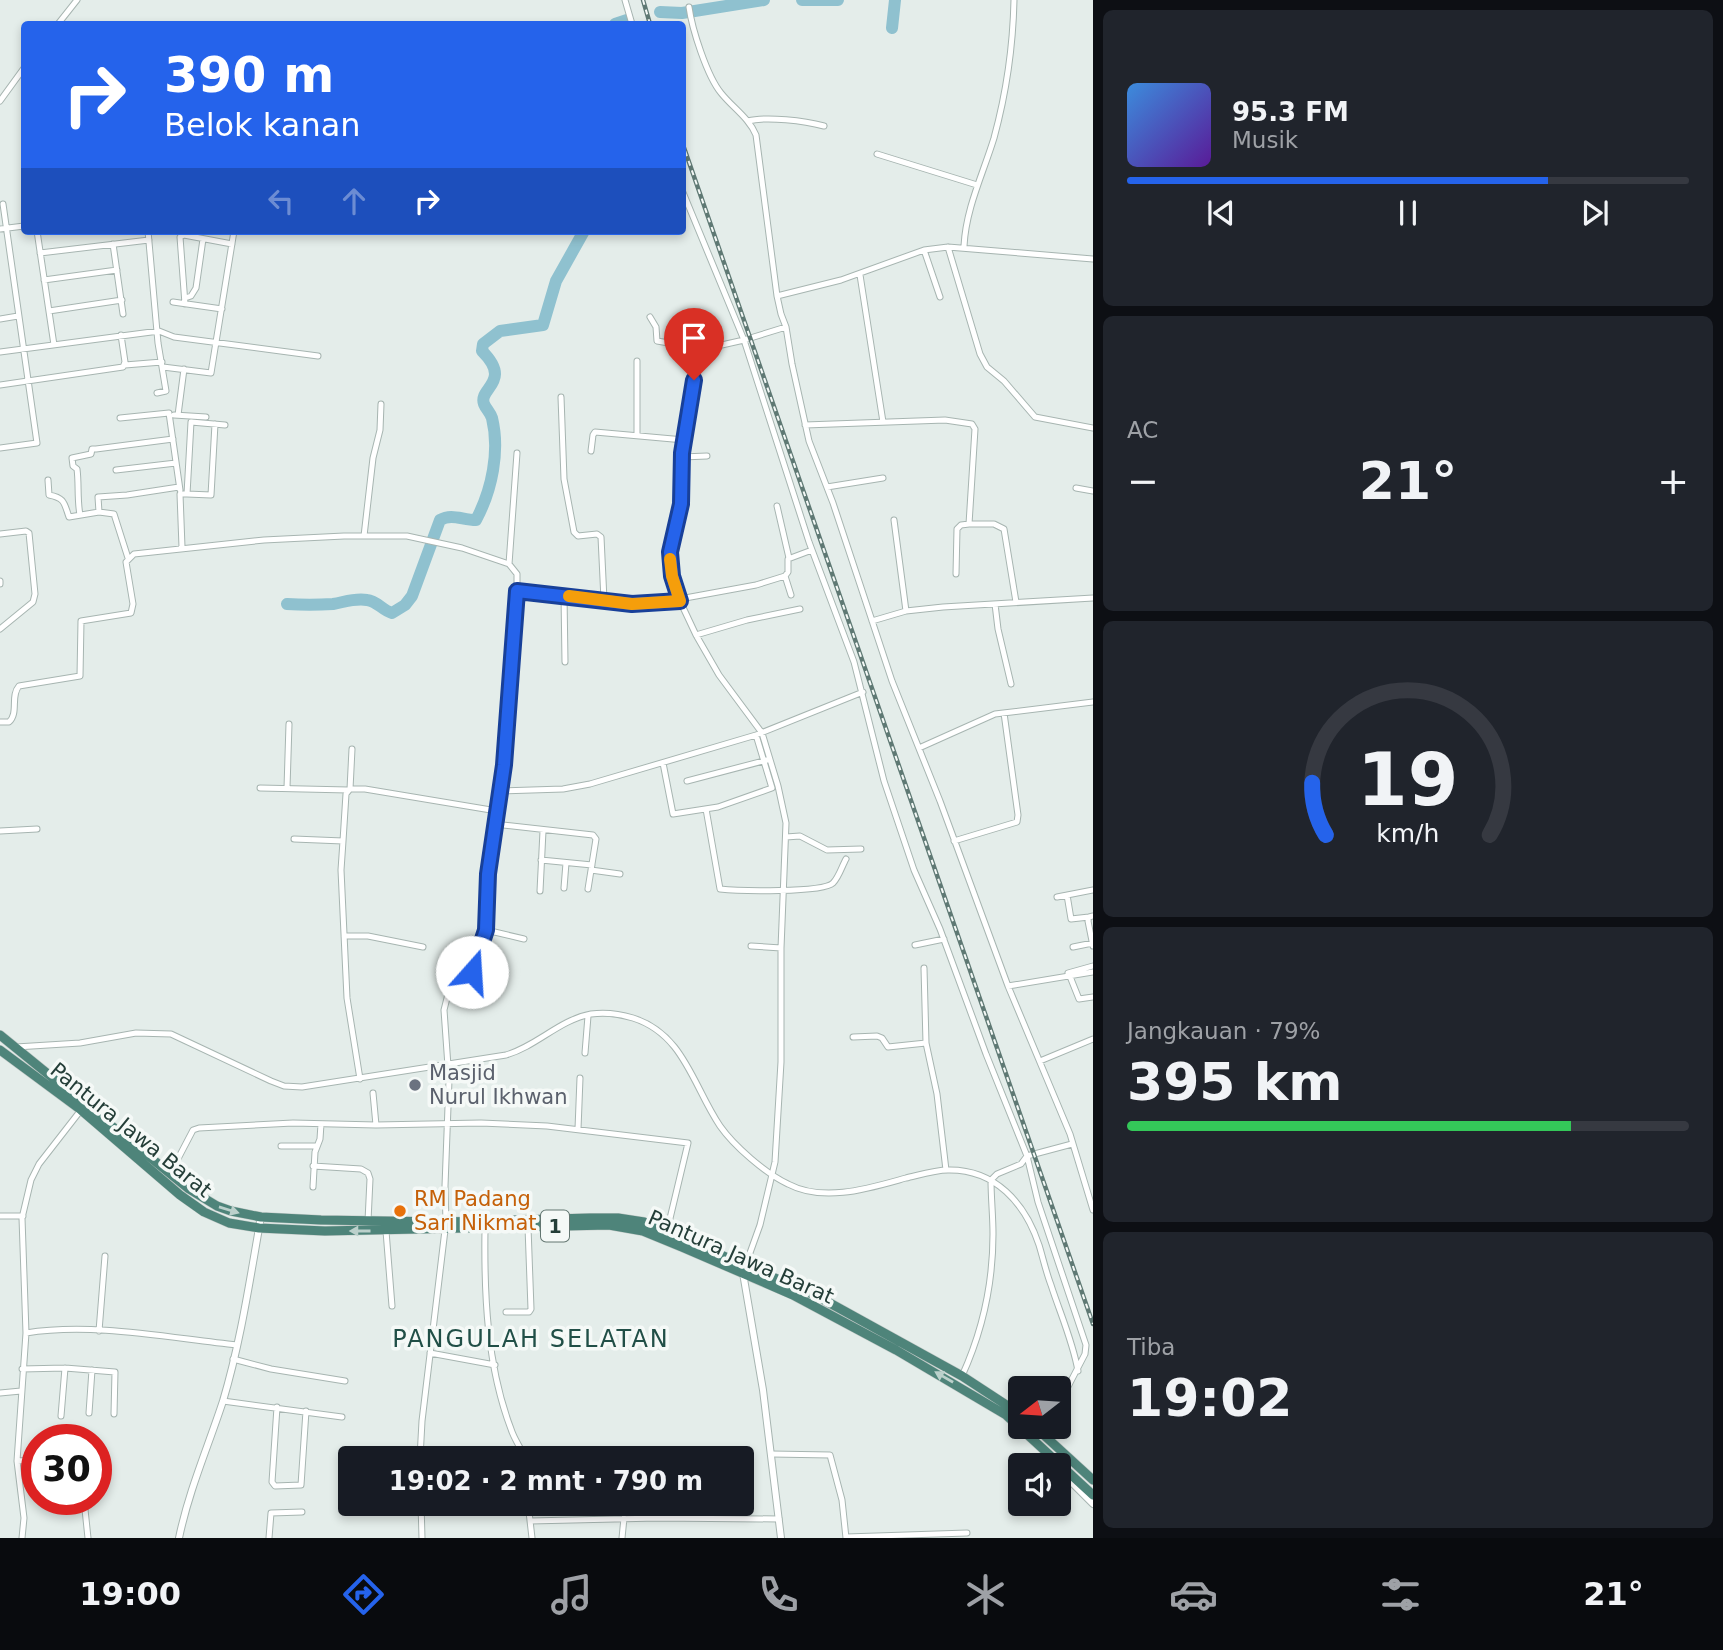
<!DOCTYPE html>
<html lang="id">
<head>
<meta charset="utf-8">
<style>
	body { margin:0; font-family:"DejaVu Sans",sans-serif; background:#20242c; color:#f1f3f6; height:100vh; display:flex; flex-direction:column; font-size:26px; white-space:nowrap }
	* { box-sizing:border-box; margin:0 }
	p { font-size:23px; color:#9ea1a6 }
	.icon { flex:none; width:38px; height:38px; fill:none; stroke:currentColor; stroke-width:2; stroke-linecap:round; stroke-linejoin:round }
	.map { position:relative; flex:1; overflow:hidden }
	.side { display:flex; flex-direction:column; gap:10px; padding:10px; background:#0d0f14; width:630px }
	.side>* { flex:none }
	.hud { position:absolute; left:21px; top:21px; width:665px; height:214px; border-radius:7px; box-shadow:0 4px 10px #0003; background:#2563eb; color:#fff; overflow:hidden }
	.needle { width:46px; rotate:253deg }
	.fabs { position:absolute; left:1008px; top:1376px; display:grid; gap:14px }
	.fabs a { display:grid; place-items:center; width:63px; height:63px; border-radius:7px; background:#171b24; box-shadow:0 4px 10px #0003; font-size:35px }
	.speed { position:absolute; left:21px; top:1424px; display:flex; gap:14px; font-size:35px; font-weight:700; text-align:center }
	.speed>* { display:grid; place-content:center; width:91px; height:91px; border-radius:50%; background:#171b24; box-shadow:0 4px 10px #0003; line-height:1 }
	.speed .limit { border:10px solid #d22; background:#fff; color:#111 }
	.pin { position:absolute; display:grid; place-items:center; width:60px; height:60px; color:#fff; margin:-72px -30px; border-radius:50% 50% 50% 0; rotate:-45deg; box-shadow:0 0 7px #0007 }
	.pin .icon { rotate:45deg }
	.me { position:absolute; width:77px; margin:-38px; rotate:19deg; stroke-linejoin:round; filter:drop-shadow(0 0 5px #0008) }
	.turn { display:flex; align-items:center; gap:24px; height:147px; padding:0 28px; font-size:32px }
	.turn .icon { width:91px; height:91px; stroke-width:2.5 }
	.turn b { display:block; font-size:49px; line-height:60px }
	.lanes { display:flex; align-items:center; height:66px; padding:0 28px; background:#0003; justify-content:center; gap:35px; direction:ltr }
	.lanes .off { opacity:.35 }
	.big { font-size:52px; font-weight:600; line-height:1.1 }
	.side .tile { flex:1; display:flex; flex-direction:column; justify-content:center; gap:10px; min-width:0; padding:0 24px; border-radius:10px; background:#20242c }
	.side .dial { align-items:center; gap:0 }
	.dial svg { height:182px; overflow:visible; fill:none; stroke:#363941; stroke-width:7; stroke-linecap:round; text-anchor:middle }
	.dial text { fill:#f1f3f6; stroke:none }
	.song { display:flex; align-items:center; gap:21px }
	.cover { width:84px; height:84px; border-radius:10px; background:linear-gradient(135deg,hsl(210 70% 55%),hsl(270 70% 35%)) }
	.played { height:7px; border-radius:4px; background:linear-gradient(90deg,#2563eb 75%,#363941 75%) }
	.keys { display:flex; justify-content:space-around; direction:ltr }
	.heat { display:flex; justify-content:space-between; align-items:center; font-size:38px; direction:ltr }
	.charge { height:10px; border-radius:5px; background:linear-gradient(90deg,#34c759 79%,#363941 0) }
	.trip { position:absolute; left:338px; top:1446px; width:416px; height:70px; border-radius:7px; background:#171b24; box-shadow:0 4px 10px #0003; font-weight:600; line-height:70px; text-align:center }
	.tabs { display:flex; height:112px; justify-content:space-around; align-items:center; background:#090b0e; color:#9ea1a6 }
	.tabs .icon { width:49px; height:49px }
	.tabs .current { color:#2563eb }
	.tabs b { font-size:32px; color:#f1f3f6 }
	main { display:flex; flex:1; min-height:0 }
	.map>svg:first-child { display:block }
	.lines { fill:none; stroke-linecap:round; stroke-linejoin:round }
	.river { stroke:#8fc1cf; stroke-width:12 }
	.minor-casing { stroke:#a7b5b1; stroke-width:7 }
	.tertiary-casing { stroke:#a7b5b1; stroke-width:8 }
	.trunk-casing { stroke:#c2c9c7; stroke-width:10 }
	.minor { stroke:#fff; stroke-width:5 }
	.tertiary { stroke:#fff; stroke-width:6 }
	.trunk { stroke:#4e847a; stroke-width:9 }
	.rail-casing { stroke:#5f7974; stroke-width:4.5 }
	.rail { stroke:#f5f9f7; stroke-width:2; stroke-dasharray:5; stroke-linecap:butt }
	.oneway { fill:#bbd0cb }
	.route-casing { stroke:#184099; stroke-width:18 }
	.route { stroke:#2563eb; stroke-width:12 }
	.slow { stroke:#f59e0b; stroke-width:12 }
	.worship-dot { fill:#6b7280; stroke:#f5f9f7; stroke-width:2.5 }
	.food-dot { fill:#e8710a; stroke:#f5f9f7; stroke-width:2.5 }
	.labels { text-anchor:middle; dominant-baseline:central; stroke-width:7; stroke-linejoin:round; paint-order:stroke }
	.shield { fill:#f5f9f7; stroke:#637671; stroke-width:2 }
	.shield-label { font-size:19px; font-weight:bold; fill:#243e38 }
	.worship-label { font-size:21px; fill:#5b616d; stroke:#f5f9f7; text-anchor:start }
	.street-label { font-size:21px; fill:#243e38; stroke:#f5f9f7 }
	.food-label { font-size:21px; fill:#c56008; stroke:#f5f9f7; text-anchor:start }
	.quarter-label { font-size:24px; letter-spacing:2px; fill:#214f47; stroke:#f5f9f7 }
</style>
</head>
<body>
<main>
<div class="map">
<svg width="1093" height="1538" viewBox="0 0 1093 1538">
	<rect width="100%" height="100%" fill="#e4edea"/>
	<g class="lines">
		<path class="river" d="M802,0h36
			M660,12l22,1 82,-13
			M615,24l12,-4
			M892,28l3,-28
			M287,604c15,1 30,1 46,0 12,-2 21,-6 34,-4 10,1 15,10 25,13l13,-8 7,-9 28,-76c12,-7 22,0 36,0 16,-30 24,-69 16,-102 -2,-6 -6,-9 -8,-14 -6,-16 29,-22 -2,-53l1,-7 17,-13 43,-6 13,-44 28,-50"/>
		<g class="minor-casing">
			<path id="minor" d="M625,0l7,24
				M689,7c3,22 18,69 32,86 12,15 28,25 35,42l21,161 4,18 5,13 6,37 17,77 24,62 59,178 48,120 68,185 62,148 23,76
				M58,24l19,-24
				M0,101l24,-33
				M748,121c19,-5 57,0 76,5
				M877,154l100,31
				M682,190l62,150 65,202 45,120 30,119 30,89 26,59 46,125 41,102 11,46 48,143 -1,9 -26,50
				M0,229l24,-3
				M37,231l17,114
				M148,231l10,112 8,48 -9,2
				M113,244l10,70
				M964,246c2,-38 19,-72 30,-108 12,-44 19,-92 20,-138
				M948,247l32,107 7,13 17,14 31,36 58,11
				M924,250l16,47
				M40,253l109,-13
				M860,275l23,147
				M44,280l73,-10
				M777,296l64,-16 83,-30 24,-3 145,12
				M185,298l6,-2 5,-8 7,-49
				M173,302l49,7
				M185,304l-5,-67 4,-2 48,9
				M49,311l73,-11
				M650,317l6,10 1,14 47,8
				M0,319l18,-3
				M0,352l159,-21 15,6 144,19
				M125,365l37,-3
				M163,367l48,6 23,-142
				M0,385l123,-18 2,-5 -4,-27
				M561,397l3,82 10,53 4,4 19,-2 4,3 3,63
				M174,415l32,2
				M178,415l6,-46
				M120,418l49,-5 11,77
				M805,425l140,-5 27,4 3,5 -6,95h25l10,5 12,73
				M637,435v-74
				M0,448l37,-5 -34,-239
				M591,451l2,-16 2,-3 89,8
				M682,457l25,-1
				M116,470l60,-7
				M48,480l1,15c16,3 15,8 20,22l30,-5 -1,-15 29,-2 52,-8
				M827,487l56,-9
				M1076,488l17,3
				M187,494l24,1 4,-71
				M777,506l12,52
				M99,512l15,2 14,44
				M80,515c-3,-16 -1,-31 -3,-46l-4,-3 -1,-8 19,-4 1,-5h4l77,-10
				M894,520l12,91
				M0,534l26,-3 3,2 6,61 -2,8 -33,27
				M364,536l9,-78 7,-28 1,-26
				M182,547l-2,-53h7l4,-72 34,3
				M509,564l8,-111
				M956,574l1,-45 4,-4 8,-1
				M0,581v3
				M564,595l1,67
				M791,595l-6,-19 3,-4v-13l24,-9
				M995,604l3,25 13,55
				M872,621l34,-10 37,-4 150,-9
				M696,635l51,-15 53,-11
				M0,722h9c10,-9 1,-26 10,-36l61,-10 1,-55 50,-8 2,-9 -7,-42 8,-8 130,-14 80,-4h63l55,12 47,16 8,10v17
				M919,748l76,-34 98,-12
				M663,763l10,51 45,-7 54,-19 -16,-53
				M687,781l80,-21
				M260,788l88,2
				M287,788l2,-64
				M350,789l2,-40
				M500,791l63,-2 27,-5 166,-49 107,-43
				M706,809l14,80c17,2 103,4 113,-6 6,-6 9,-17 13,-24
				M494,824l99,11 3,4 -8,50
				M0,831l37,-2
				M786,837l14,-1 27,14 34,-1
				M294,839l49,2 3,-47 4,-5h15l132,22
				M343,841l-2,29 6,128 13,81
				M954,841l63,-19 1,-7 -14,-102
				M541,860l51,5
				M591,870l29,4
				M564,888l2,-25
				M540,891l3,-60
				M1067,895l4,24 18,-2
				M1057,897l36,-7
				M1093,916l-4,1 -1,4 5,25
				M486,930l38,9
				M344,936h24l55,11
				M915,945l29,-6
				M751,946l30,2
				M1073,947l20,-4
				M924,968l2,75 11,51 9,76
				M1068,973l25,-7
				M1069,974l10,25 14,-2
				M1008,986l85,-14
				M853,1037l24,-1 5,2 6,9 38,-4
				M16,1047l64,-4 56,-10 35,1 100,47 13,5 18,1 204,-32c31,-9 53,-35 85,-41 14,-2 29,0 42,4 51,16 60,68 87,108 14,20 45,47 68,58 36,19 82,4 118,-6 13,-3 29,-8 42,-8 47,-1 77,33 91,75 4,13 7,27 12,40 9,28 22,57 27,86
				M585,1053l3,-37
				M1040,1061l53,-22
				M373,1093l3,32
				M578,1129l2,-51
				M281,1146h35
				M313,1166l48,3 7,4 2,6 -2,42
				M170,1174l23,-44 6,-2 94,-5 83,2 105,-2 66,3 141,17 -21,88
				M313,1187l2,-35 5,-13 1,-15
				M0,1216h23
				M446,1222l-1,-36 4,-106 -5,-70 4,-16 21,-16 17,-48 2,-56 16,-109 13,-174 115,13 26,-1 98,-18 29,-9
				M485,1229c-1,66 2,137 26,200 3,10 10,19 14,29
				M386,1231l6,75
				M746,1264l14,-39 15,-63 6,-100v-114l5,-125 -8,-37 -16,-53 -43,-58 -23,-40 -16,-34 -8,-25 -2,-24 11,-48 3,-64 16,-84 4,-7 40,-9 42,-13
				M506,1312h23l2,-3 -3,-82
				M99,1331l6,-75
				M26,1333c67,-11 143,5 211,12
				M430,1353l65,12
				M233,1359l38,10 74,12
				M22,1369l43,-1 50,4 -1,42
				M962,1376c21,-46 31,-91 31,-142 0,-18 -2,-36 -2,-54l6,-6 24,-10 6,-8 45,-12
				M0,1393l21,-2
				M223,1401l119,16
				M277,1407l-5,75 3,4 26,-1 5,-74
				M89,1413l3,-43
				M61,1416l4,-48
				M772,1454l58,1 12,45 4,38
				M420,1458l2,-37 23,-191
				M17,1461l20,-1
				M343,1466h7
				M84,1500l4,38
				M421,1503l1,35
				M528,1503l4,35
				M530,1521l127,-3 122,1
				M846,1537l121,-4
				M22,1538l2,-20 -7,-57 9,-128 -4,-115 9,-38 8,-16 42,-54
				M269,1538l2,-25 31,-1
				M622,1538l2,-20"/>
		</g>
		<g class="tertiary-casing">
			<path id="tertiary" d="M743,1273l20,117 18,148
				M1062,1469l6,10 25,25
				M179,1538c10,-48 29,-91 44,-137 18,-60 27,-123 38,-184"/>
		</g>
		<g class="trunk-casing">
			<path id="trunk" d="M0,1035l189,154 28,17 14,5 30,6 60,3 125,2 144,-4h28l26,4 173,74 145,80 58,38
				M0,1050l81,60 99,85 24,17 25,11 30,5 66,3 284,-6 34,6 39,16 111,48 103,55 110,65 87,80
				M1034,1426l59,54"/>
		</g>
		<use href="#minor" class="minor"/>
		<use href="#tertiary" class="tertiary"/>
		<use href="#trunk" class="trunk"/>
		<g class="rail-casing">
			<path id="rail" d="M643,0l7,24
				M682,142l411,1182"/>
		</g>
		<use href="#rail" class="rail"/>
	</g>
	<defs><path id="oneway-solid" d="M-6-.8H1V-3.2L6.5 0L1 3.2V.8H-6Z" transform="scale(1.75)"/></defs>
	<g class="oneway">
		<use href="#oneway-solid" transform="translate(229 1210) rotate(17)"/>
		<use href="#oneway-solid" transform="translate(360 1231) rotate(180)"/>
		<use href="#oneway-solid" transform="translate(944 1377) rotate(-150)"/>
	</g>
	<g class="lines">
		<g class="route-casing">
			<path id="route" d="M472,972l14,-42 2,-56 16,-109 13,-174 115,13 48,-3 -8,-25 -2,-24 11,-48 1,-51 12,-73"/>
		</g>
		<use href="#route" class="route"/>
		<path class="slow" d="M569,596l63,8 48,-3 -8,-25 -2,-17"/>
	</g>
	<circle class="worship-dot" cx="415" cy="1085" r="7"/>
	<circle class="food-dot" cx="400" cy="1211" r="7"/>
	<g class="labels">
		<rect class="shield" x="541" y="1210.5" width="28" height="31" rx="5"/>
		<g class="shield-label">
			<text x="555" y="1226">1</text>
		</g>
		<g class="worship-label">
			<text x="429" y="1073">Masjid<tspan x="429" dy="24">Nurul Ikhwan</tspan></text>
		</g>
		<g class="street-label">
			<text transform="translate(131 1130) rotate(39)">Pantura Jawa Barat</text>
			<text transform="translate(741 1257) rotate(24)">Pantura Jawa Barat</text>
		</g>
		<g class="food-label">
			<text x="414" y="1199">RM Padang<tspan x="414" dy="24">Sari Nikmat</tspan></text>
		</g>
		<g class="quarter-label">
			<text x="531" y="1339">PANGULAH SELATAN</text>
		</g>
	</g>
</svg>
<div class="fabs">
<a><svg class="needle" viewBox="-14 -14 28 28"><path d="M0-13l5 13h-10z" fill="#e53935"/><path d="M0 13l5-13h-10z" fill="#9ea1a6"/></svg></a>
<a><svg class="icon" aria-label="sound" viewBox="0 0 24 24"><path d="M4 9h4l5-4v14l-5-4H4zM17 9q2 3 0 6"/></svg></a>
</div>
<div class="speed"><div class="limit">30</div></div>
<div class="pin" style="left:694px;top:380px;background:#d93025"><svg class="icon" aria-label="arrive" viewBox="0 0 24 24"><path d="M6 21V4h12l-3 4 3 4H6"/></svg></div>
<svg class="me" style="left:472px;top:972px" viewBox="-20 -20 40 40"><circle r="19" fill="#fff"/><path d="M0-13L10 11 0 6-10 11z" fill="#2563eb"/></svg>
<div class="trip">19:02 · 2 mnt · 790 m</div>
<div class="hud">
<div class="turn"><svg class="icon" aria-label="right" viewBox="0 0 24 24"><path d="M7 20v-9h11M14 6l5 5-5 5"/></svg><div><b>390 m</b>Belok kanan</div></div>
<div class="lanes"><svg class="icon off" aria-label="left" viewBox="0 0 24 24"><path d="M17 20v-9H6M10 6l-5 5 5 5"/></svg><svg class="icon off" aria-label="ahead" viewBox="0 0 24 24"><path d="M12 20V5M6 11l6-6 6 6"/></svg><svg class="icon" aria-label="right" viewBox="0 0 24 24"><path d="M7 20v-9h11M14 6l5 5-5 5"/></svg></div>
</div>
</div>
<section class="side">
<div class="tile">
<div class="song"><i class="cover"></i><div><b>95.3 FM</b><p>Musik</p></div></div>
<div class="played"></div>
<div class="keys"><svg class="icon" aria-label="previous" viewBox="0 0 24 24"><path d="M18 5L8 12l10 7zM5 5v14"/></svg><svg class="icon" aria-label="pause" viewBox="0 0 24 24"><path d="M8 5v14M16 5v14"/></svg><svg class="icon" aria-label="next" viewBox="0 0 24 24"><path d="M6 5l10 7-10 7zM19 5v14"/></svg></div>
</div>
<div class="tile"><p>AC</p>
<div class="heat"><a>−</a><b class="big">21°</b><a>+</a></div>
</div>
<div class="tile dial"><svg viewBox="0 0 100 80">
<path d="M14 69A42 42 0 1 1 86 69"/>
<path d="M14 69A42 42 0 0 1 8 46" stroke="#2563eb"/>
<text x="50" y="56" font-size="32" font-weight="700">19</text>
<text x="50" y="72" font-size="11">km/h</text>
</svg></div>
<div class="tile"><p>Jangkauan · 79%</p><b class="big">395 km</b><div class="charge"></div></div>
<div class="tile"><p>Tiba</p><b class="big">19:02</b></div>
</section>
</main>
<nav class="tabs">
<b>19:00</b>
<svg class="icon current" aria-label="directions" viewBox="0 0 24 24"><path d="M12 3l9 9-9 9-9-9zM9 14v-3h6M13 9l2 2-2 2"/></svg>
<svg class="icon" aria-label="music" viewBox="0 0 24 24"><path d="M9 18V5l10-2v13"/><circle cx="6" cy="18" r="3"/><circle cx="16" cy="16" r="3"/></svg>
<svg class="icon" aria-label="phone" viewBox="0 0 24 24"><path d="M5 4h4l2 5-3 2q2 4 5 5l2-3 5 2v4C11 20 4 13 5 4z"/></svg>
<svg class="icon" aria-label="climate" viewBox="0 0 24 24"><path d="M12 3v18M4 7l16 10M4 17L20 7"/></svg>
<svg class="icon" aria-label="car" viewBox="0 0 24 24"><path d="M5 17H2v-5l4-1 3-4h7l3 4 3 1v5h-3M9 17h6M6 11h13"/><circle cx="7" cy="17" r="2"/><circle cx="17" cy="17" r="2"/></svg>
<svg class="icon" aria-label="filters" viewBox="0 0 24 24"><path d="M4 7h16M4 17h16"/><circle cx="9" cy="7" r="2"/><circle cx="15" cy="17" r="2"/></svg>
<b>21°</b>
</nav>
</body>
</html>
